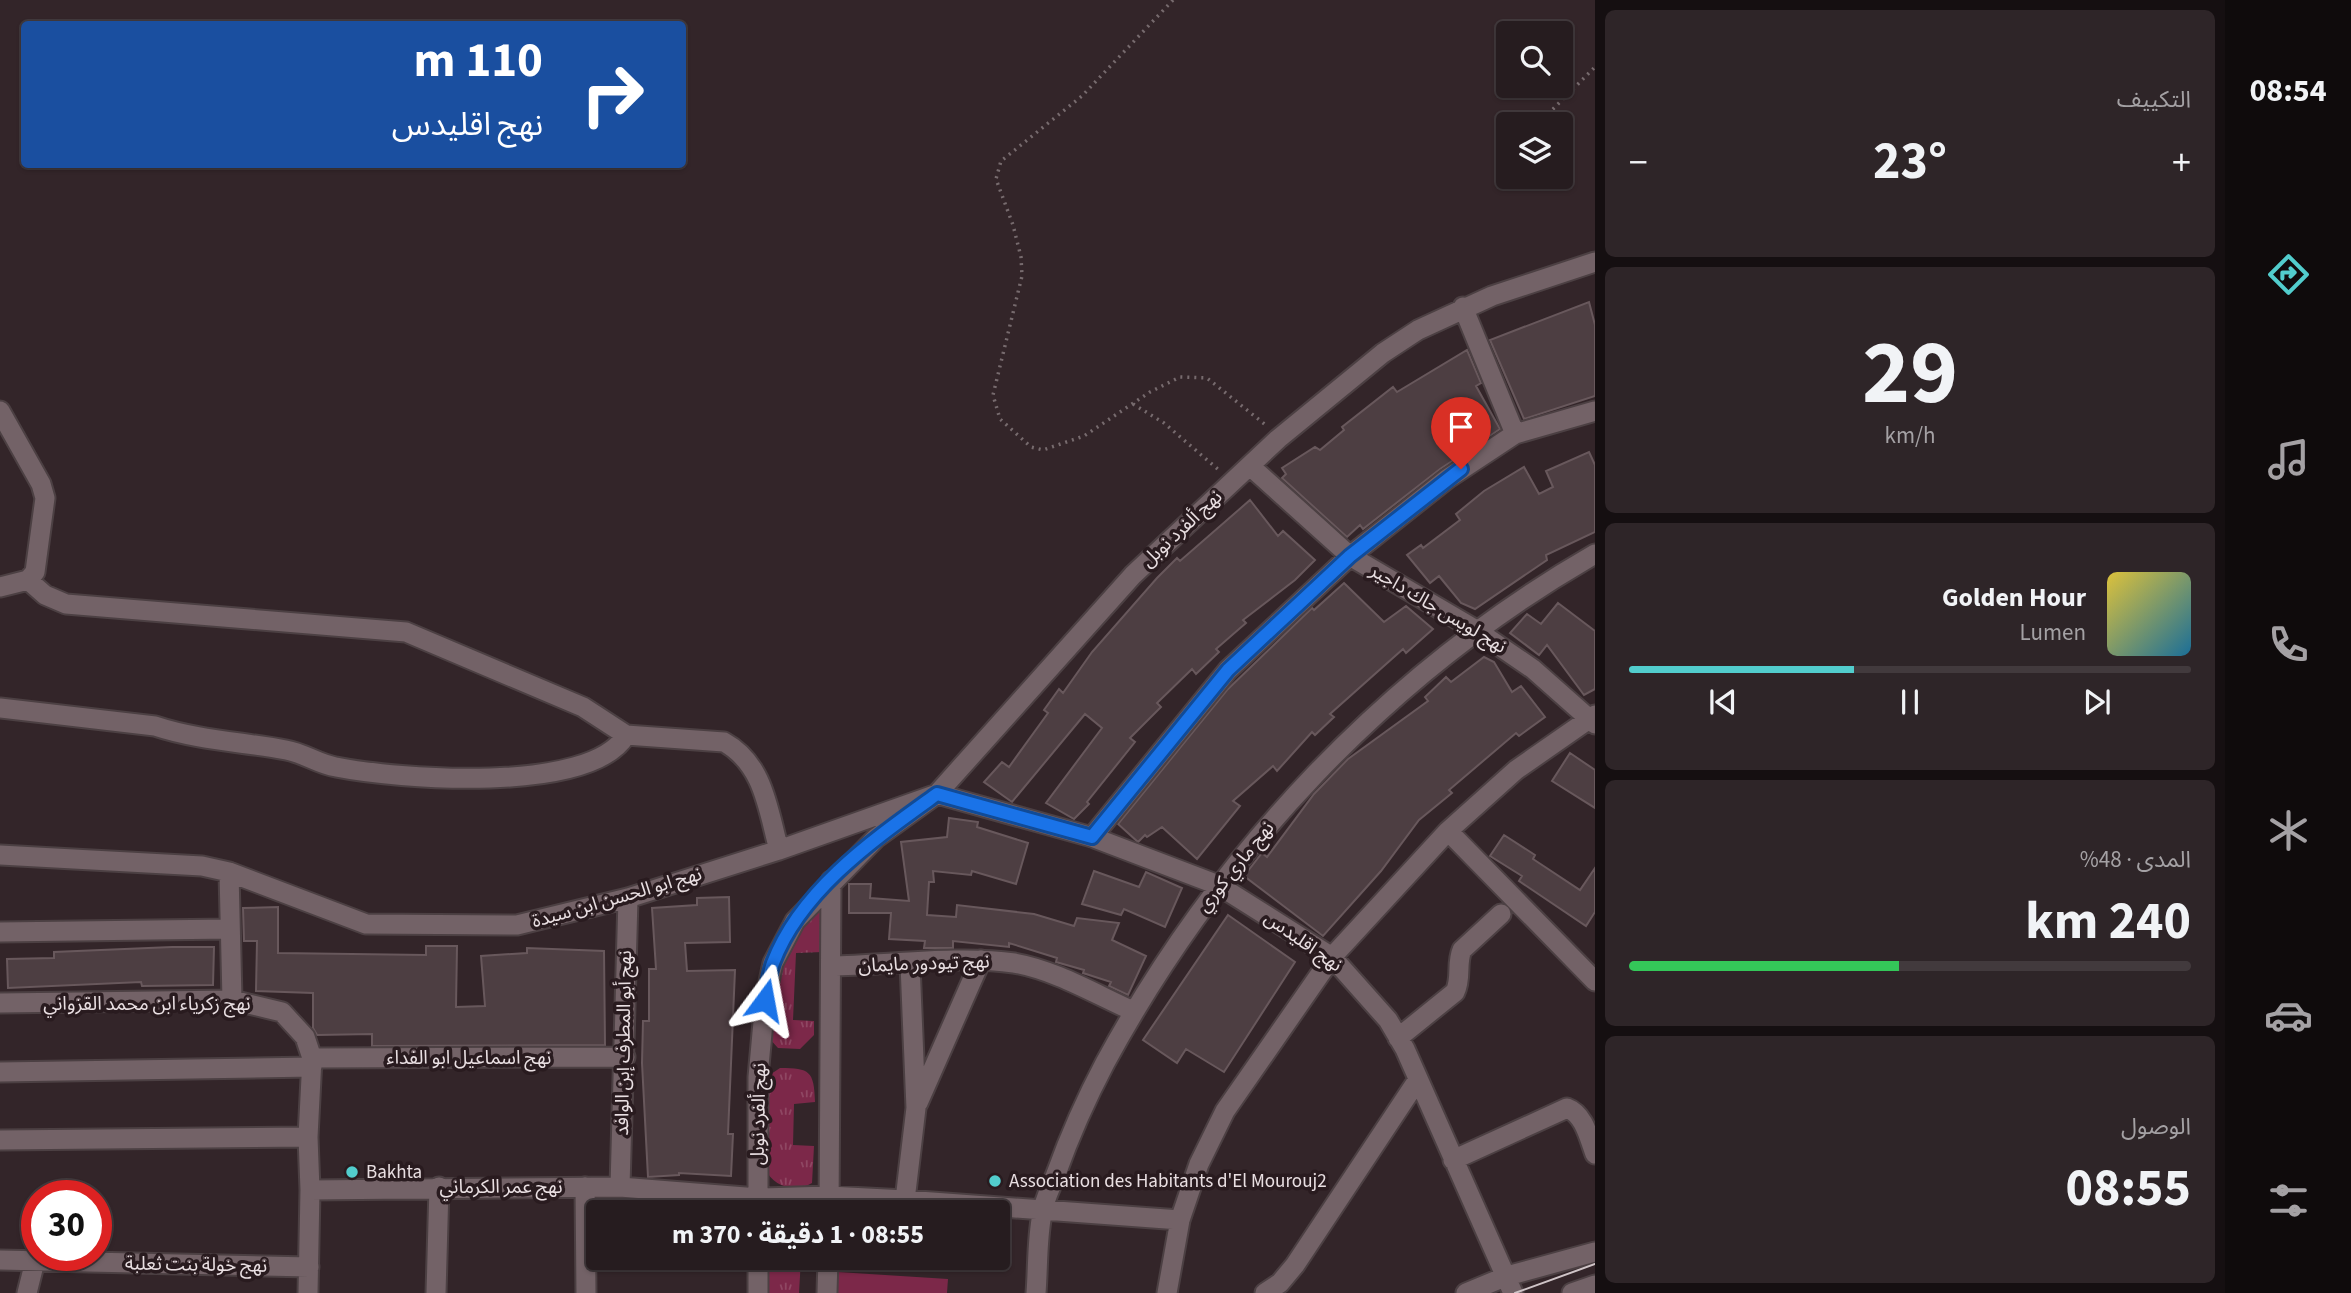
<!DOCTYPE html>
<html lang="ar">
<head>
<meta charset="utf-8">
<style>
	body { margin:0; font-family:"Source Sans 3","Noto Sans Arabic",sans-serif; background:#2e2528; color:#f1f3f6; direction:rtl; height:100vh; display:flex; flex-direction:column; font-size:26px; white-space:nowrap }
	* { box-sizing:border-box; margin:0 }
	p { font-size:23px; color:#a4a1a4 }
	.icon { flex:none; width:38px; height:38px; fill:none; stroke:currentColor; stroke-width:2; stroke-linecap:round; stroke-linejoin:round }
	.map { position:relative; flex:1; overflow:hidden; direction:ltr }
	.sheet { display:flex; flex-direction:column; gap:10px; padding:10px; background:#150f11; width:630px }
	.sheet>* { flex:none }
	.hud { position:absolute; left:21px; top:21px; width:665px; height:147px; border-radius:7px; box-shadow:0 2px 5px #0004,0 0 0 2px #423a3d; direction:rtl; background:#1a4fa0; color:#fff; overflow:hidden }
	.tools { position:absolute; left:1496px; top:21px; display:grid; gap:14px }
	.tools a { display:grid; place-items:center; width:77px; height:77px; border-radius:7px; background:#261c1f; box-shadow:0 2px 5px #0004,0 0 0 2px #423a3d; font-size:35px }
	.speed { position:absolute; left:21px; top:1180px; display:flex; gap:14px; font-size:35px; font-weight:700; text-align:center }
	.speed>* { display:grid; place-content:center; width:91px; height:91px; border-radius:50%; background:#261c1f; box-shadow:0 2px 5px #0004,0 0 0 2px #423a3d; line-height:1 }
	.speed .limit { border:10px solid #d22; background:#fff; color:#111 }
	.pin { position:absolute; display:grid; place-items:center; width:60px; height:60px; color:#fff; margin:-72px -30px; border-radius:50% 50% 50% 0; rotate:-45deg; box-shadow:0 0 7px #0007 }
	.pin .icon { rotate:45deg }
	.me { position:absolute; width:77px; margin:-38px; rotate:13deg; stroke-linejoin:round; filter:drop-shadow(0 0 5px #0008) }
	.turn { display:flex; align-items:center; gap:24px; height:147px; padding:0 28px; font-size:32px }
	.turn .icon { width:91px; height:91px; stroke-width:2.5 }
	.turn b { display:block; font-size:49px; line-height:60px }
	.big { font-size:52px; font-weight:700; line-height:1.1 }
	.sheet .tile { flex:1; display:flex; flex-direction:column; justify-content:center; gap:10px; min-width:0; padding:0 24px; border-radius:10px; background:#2e2528 }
	.sheet .dial { align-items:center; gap:0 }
	.dial b { font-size:91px; line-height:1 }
	.song { display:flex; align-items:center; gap:21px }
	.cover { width:84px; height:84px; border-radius:10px; background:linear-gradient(135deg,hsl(50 70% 55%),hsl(200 70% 35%)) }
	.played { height:7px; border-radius:4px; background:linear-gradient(90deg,#52cdcd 40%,#423a3d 40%) }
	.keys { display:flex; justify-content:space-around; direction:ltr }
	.heat { display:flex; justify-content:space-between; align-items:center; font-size:38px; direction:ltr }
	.charge { height:10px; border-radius:5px; background:linear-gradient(90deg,#34c759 48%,#423a3d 0) }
	.trip { position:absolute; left:586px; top:1200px; width:424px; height:70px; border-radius:7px; background:#261c1f; box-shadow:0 2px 5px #0004,0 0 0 2px #423a3d; font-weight:700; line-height:70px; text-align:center; direction:rtl }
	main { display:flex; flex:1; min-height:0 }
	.tabs { display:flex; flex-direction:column; width:126px; justify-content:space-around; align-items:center; background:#0f0b0c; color:#a4a1a4 }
	.tabs .icon { width:49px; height:49px }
	.tabs .current { color:#52cdcd }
	.tabs b { font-size:32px; color:#f1f3f6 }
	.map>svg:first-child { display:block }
	.grass { fill:url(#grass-tufts) }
	.park { fill:#7c2849 }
	.building { fill:#4d3e42; stroke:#68585c; stroke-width:2 }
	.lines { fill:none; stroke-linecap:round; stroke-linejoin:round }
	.minor-casing { stroke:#4c4043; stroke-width:23 }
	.path { stroke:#776b6e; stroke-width:3.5; stroke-dasharray:2 5; stroke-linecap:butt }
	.minor { stroke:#736267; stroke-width:19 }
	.tram { stroke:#cfc4c7; stroke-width:2 }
	.route-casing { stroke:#114b97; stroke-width:18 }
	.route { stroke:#1a73e8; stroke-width:12 }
	.poi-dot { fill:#52cdcd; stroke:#291b1f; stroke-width:2.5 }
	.labels { text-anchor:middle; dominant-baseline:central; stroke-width:7; stroke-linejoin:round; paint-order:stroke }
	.street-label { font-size:19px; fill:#e9dfe2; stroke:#291b1f }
	.poi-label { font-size:19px; fill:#e9dfe2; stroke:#291b1f; text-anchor:start }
</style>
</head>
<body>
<main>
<nav class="tabs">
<b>08:54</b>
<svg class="icon current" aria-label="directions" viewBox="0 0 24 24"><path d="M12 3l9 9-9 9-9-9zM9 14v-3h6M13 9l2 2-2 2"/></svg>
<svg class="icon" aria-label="music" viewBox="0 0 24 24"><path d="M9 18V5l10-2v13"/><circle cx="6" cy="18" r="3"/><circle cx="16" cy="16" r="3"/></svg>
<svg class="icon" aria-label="phone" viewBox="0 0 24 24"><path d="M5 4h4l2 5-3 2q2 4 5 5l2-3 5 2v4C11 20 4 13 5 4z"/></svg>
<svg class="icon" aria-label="climate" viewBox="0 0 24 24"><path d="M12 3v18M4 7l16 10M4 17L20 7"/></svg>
<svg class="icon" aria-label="car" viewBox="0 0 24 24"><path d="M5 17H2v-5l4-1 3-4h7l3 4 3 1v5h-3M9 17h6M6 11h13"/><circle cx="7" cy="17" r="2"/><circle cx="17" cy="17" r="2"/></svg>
<svg class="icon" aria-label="filters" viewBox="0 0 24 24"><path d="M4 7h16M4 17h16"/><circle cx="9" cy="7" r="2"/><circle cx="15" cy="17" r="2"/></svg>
</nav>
<section class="sheet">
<div class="tile"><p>التكييف</p>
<div class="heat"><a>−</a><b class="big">23°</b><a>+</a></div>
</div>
<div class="tile dial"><b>29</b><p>km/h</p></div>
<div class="tile">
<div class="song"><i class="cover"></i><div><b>Golden Hour</b><p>Lumen</p></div></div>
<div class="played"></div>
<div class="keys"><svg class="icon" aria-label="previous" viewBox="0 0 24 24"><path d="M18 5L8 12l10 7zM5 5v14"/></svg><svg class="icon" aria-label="pause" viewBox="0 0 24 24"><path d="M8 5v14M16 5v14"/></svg><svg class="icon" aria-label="next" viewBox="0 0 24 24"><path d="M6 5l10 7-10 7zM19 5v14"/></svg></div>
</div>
<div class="tile"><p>المدى · 48%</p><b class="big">240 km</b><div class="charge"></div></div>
<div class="tile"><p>الوصول</p><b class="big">08:55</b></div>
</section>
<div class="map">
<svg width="1595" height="1293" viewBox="0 0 1595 1293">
	<defs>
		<pattern id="grass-tufts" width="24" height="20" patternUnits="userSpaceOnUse" patternTransform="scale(1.75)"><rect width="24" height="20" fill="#7c2849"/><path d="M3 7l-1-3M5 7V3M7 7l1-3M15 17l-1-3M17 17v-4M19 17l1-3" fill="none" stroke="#8f4763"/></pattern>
	</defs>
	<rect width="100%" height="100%" fill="#332529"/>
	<path class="grass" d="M823,901v51l-27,1 -3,67 21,1v14l-14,14 -22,-1 -10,-11 5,-51 15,-37z
		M780,1068c30,0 34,3 35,34l-21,2 -1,41 21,1 -2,37c-18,10 -38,4 -47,-14l1,-84 5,-11z
		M777,1204l31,3 1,6h-36z
		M765,1258h36l-2,35h-34z"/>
	<path class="park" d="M838,1272l110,7 -1,14h-110z"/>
	<path class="building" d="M1589,302l6,23v71l-71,23 -34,-79z
		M1467,350l14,33 -5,3 24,43 -60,40 -77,60 -3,-4 -13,12 -65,-59 4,-4 -4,-6 33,-21 5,3 24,-20 -2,-3 51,-40 4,5z
		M1589,452l6,13v67l-49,23 1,5 -72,49 -14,-6 -22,-27 -9,7 -23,-28 14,-10 2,3 37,-28 -4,-6 28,-23 40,-24 15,27 14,-7 -7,-16z
		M1250,500l28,36 5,-5 32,29 -20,20 -52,40 3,3 -30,26 3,3 -23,22 -4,-5 -35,34 4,4 -31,31 5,4 -48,60 2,2 -15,15 -28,-16 56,-75 -17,-14 -73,88 -28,-20 18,-20 7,5 39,-54 -4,-3 15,-21 4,4 29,-41 65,-74 20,-20 3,3z
		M1344,583l40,39 22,-16 27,23 -27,24 -3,-4 -73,65 4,3 -19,18 -3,-3 -35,39 -4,-5 -40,35 7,5 -43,53 -35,-32 -15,10 -2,-2 -7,7 -20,-18 109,-134 85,-82 2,2z
		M1558,603l37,28v58l-11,6 -37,-50 -8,10 -29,-22 17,-19 14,10z
		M1484,657l10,5 18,30 9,-6 24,31 -26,19 -3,-3 -67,57 3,3 -33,27 -38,51 -58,65 -79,-60 18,-23 5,4 47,-63 34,-35 80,-58 -3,-4 21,-20 5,5z
		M1570,753l25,17v38l-43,-27z
		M949,818l29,4 -1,5 51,16 -12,41 -44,-13 -1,4 -38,-4 1,11h-5l-2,33 29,2 1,-12 77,9 40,12 3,-8 42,5 -7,17 34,16 -18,39 -19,-9 2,-4 -28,-9 1,-3 -28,-8 1,-4 -48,-15v4l-56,-6v7h-29l1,-7 -36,-2 2,-26h-42v-29h22l-1,14 39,3 -8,-59 46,-5z
		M1504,835l31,20 -2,4 47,31 15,-22v44l-9,14 -67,-45 3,-5 -32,-20z
		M1094,871l45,16 7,-15 36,16 -17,39 -41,-18 -3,6 -39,-11z
		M729,897l1,45 -45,1 2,28 48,-1 -7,164h5l-2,42 -52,-3v2l-31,2 -6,-114 1,-42h6v-52h7l-4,-61 45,-3v-7z
		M278,907v46l148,2v-9h31l-1,61 29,-1 -4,-50 46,-3v-5l77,3 1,94 -233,1v-12l-55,1 -4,-7v-35l-57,-2 1,-50h-13l-1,-33z
		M1228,915l67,47 -71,110 -38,-23 -9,14 -34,-23z
		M172,947h42l-1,38 -71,1 -1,-4 -133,6 -1,-29 47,-1v-6z"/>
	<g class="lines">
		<g class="minor-casing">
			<path id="minor" d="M1463,307l52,127
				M0,411l41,73 4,14 -10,74 -7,8 -28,7
				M1250,466l100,90 126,74 57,39 62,55
				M28,580l17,15 21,9 340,28 177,75 43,28 98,7c40,22 44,68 55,108
				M0,708l155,18c42,14 88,16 131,24 18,3 32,14 50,17 60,12 255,28 290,-32
				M1448,831l147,150
				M1092,837l136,-167 122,-114 97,-77 68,-45 80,-23
				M0,855l202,11 27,6 137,52 151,1 111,-27 151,-48 158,-56 155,43 126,48 114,72 56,63 17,29 108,244
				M229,872l3,128
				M0,932l229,-3
				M831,966c56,-1 129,-11 183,-3 41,7 81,31 119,48
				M0,1003l232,-3 50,12 23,25 7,21 -4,79
				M1398,1038l57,-46c7,-14 1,-28 7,-42l39,-36
				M312,1058l313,-1
				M0,1072l312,-5
				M918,1103l63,-143
				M0,1140l308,-3 2,53 310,-3 138,11 71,-2 76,4 275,20
				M1453,1160l114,-52c17,6 22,30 28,46
				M585,1187l1,106
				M620,1187l8,-289
				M905,1200l11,-92 -6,-144
				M758,1213v-136l7,-77 8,-37 22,-42 81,-83 61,-44 196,-219 145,-136 105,-86 35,-23 74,-34 103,-34
				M829,1213l2,-332
				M0,1260l309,7
				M27,1293l8,-32
				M308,1293l2,-103
				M436,1293l3,-106
				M758,1293v-35
				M827,1293l1,-35
				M1036,1293c2,-26 1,-54 6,-79 2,-14 9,-27 14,-40 14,-39 30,-75 49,-111 114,-210 283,-390 490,-509
				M1167,1293l13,-73 19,-56 26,-53 107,-154 116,-126 68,-61 79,-55
				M1265,1293l15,-10 15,-18 122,-184
				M1466,1293l41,-17 88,-24
				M1572,1293l23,-8"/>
		</g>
		<path class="path" d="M1173,0l-91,96 -81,65 -5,18 17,46 8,32 1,19 -29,119 7,24 31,28 12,3 41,-14 66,-44 30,-15 27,1 60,48
			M1538,124l57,-57
			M1133,404l31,19 56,48"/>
		<use href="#minor" class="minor"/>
		<path class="tram" d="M1515,1293l80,-29"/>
	</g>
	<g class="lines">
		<g class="route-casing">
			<path id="route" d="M765,1000c2,-12 4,-26 8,-37 28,-74 103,-125 164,-169l155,43 136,-167 122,-114 111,-87"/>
		</g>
		<use href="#route" class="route"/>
	</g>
	<g class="poi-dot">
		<circle cx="352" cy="1172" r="7"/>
		<circle cx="995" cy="1181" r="7"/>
	</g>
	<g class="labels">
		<g class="street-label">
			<text transform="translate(1182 529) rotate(-43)">نهج ألفرد نوبل</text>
			<text transform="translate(1438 609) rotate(31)">نهج لويس جاك داجير</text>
			<text transform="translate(1236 867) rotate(-51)">نهج ماري كوري</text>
			<text transform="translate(617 898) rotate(-16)">نهج ابو الحسن ابن سيدة</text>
			<text transform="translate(1303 942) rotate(35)">نهج اقليدس</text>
			<text transform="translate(924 964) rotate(-2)">نهج تيودور مايمان</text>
			<text x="147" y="1004">نهج زكرياء ابن محمد القزواني</text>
			<text transform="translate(624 1043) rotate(-89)">نهج أبو المطرف إبن الوافد</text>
			<text x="469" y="1058">نهج اسماعيل ابو الفداء</text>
			<text transform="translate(759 1114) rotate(-89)">نهج ألفرد نوبل</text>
			<text x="501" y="1187">نهج عمر الكرماني</text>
			<text transform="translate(196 1265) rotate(1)">نهج خولة بنت ثعلبة</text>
		</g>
		<g class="poi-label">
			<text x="366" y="1172">Bakhta</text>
			<text x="1009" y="1181">Association des Habitants d'El Mourouj2</text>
		</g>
	</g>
</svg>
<div class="tools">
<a><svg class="icon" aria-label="search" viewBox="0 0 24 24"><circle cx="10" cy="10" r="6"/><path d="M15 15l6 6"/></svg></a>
<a><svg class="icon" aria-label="layers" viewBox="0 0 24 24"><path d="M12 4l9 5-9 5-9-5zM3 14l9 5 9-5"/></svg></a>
</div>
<div class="speed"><div class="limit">30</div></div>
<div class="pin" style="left:1461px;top:469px;background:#d93025"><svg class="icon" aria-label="arrive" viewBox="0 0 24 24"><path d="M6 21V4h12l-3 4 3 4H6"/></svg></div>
<svg class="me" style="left:765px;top:1000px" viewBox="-20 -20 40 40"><path d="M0-17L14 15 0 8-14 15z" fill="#1a73e8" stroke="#fff" stroke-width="4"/></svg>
<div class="trip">08:55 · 1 دقيقة · 370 m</div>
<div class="hud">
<div class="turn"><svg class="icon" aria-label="right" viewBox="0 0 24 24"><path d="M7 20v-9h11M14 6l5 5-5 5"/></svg><div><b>110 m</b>نهج اقليدس</div></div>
</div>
</div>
</main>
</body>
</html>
